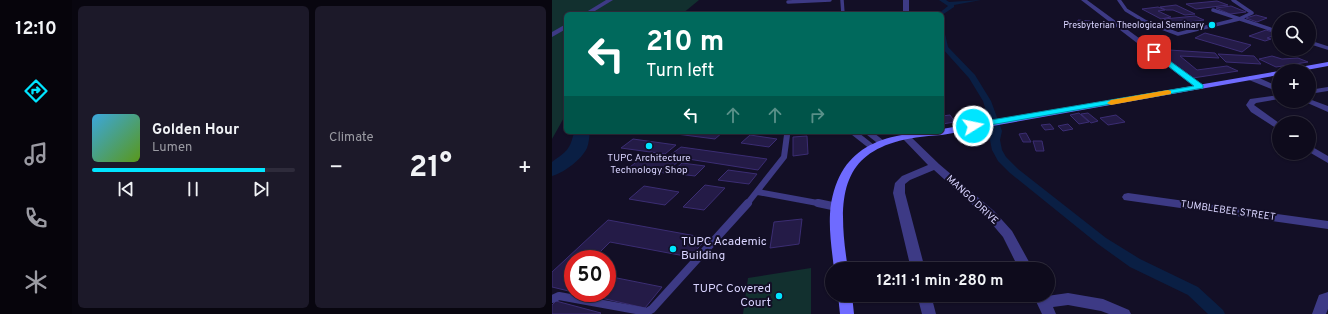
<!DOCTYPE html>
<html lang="en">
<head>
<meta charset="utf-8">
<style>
	body { margin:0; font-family:Overpass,sans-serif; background:#1c1929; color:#f1f3f6; height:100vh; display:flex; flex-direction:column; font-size:15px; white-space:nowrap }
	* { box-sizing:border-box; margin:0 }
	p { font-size:13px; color:#9b9ba3 }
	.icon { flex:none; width:22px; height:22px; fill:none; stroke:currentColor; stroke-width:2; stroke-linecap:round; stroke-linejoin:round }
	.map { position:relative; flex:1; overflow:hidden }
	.side { display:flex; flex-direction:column; gap:6px; padding:6px; background:#08060f; width:480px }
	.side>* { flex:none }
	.guide { position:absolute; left:12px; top:12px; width:380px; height:122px; border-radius:6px; box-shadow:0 1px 3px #0004,0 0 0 1px #2e2b3b; background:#00695c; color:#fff; overflow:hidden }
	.tools { position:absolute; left:720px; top:12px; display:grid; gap:8px }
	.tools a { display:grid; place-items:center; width:44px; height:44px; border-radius:50%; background:#0e0b1c; box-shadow:0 1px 3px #0004,0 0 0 1px #2e2b3b; font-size:20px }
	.speed { position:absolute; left:12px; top:250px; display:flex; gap:8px; font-size:20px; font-weight:700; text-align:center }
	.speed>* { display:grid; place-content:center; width:52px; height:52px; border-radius:50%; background:#0e0b1c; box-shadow:0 1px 3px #0004,0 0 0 1px #2e2b3b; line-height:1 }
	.speed .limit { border:6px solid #d22; background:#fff; color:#111 }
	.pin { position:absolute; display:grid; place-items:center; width:34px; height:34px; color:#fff; margin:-17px; border-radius:8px; box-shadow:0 2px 6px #0006 }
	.me { position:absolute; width:44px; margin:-22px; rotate:80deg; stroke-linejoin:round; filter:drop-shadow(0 0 3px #0008) }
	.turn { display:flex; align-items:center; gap:14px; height:84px; padding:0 16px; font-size:18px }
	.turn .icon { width:52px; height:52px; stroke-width:2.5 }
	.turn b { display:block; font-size:28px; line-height:34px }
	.lanes { display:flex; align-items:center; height:38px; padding:0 16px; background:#0003; justify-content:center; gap:20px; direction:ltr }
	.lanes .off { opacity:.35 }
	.big { font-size:30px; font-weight:700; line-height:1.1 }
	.side .widget { flex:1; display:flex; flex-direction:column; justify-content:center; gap:6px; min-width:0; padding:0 14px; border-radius:6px; background:#1c1929 }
	.song { display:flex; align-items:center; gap:12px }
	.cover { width:48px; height:48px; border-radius:6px; background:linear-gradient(135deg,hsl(200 70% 55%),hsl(90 70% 35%)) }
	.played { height:4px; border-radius:2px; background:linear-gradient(90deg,#00e5ff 85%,#2e2b3b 85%) }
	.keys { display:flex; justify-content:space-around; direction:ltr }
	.heat { display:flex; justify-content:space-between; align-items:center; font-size:22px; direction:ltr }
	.side .tiles { flex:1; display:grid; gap:6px; grid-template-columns:repeat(2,1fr) }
	.trip { position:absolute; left:273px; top:262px; width:230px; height:40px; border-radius:20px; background:#0e0b1c; box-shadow:0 1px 3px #0004,0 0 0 1px #2e2b3b; font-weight:700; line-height:40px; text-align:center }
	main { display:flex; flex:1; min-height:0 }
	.tab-bar { display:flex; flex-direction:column; width:72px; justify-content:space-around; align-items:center; background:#06040b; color:#9b9ba3 }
	.tab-bar .icon { width:28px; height:28px }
	.tab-bar .on { color:#00e5ff }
	.tab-bar b { font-size:18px; color:#f1f3f6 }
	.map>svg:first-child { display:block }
	.green { fill:#12302f }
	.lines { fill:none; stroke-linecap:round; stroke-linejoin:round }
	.canal { fill:#0a1f44; fill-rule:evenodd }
	.river { fill:#0a1f44; fill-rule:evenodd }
	.building { fill:#241b47; stroke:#3b2d73 }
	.lane-far2 { stroke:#3d3a85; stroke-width:3.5 }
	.lane-far1 { stroke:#3d3a85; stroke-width:6 }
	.lane { stroke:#3d3a85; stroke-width:8 }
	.street { fill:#3d3a85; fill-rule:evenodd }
	.secondary { fill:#6f6bff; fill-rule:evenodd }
	.route { fill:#00e5ff; stroke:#0095a6 }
	.slow { fill:#f59e0b }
	.poi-dot { fill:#00e5ff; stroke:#130f26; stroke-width:1.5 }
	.labels { text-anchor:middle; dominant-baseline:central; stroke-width:4; stroke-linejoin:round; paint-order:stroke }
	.far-poi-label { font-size:9px; fill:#d9d4ff; stroke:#130f26; text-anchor:end }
	.poi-label { font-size:10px; fill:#d9d4ff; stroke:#130f26 }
	.street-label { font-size:10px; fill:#d9d4ff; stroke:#130f26 }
	.near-poi-label { font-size:12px; fill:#d9d4ff; stroke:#130f26; text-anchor:start }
</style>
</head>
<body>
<main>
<nav class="tab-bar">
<b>12:10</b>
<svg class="icon on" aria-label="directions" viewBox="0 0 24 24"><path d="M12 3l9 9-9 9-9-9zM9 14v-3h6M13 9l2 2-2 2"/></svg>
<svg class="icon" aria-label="music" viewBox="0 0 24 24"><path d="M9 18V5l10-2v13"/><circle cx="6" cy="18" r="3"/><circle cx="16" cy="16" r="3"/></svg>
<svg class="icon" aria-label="phone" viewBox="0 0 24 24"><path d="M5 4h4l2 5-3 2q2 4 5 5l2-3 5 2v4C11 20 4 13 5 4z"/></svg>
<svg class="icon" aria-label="climate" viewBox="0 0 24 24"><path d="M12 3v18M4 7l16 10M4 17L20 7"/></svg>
</nav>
<section class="side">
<div class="tiles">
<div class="widget">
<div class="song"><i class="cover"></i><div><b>Golden Hour</b><p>Lumen</p></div></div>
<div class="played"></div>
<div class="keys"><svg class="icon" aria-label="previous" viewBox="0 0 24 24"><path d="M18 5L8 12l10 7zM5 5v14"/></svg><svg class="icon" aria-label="pause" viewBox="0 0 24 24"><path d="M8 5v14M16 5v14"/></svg><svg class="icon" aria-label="next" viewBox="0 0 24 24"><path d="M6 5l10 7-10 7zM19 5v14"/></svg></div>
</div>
<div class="widget"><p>Climate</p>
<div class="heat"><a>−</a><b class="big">21°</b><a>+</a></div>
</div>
</div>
</section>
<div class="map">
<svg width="776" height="314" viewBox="0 0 776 314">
	<rect width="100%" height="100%" fill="#130f26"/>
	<path class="green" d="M0,0h147l-17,14h-116v100l-14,25z
		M259,268v46h-68l5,-36z"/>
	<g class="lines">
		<path class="canal" d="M387,0h7l3,2 32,-2 -27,5v2l-12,8v-1h-4l10,-8z
			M390,32l3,2 3,13 27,28 16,26 11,30 -2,9 2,10 4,7 12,12 88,69 34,21 58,28 25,23 2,4h-17l-20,-19 -58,-28 -32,-23 -88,-71 -12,-12 -6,-11 -2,-10 2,-9 -9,-30 -14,-23 -27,-30z"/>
		<path class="river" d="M22,132h16c-1,5 -1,11 -3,16 -6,12 -22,24 -35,28v-14c15,-11 18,-12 22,-30z"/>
	</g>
	<path class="building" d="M665,1l11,4 -32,4 -10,-5z
		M624,5l19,9 -10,1 -12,-5h-7l-6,-3z
		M679,6l15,6 -16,2 -14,-6z
		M606,7l7,3 -7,1 13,6 -10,2 -19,-10z
		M704,15l11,3 -10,4 -11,-4z
		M643,16l9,4 -31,4 -9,-5z
		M526,20l13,1 1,4 -14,-1z
		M714,30l12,4 -11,4 4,1 -6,2 -16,-5z
		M653,33l46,12 -9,7 -47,-14z
		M602,49l61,4 4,5 -39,-2 17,14 30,-4 11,5 -45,7z
		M666,54l36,2 7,8 -35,-2z
		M720,56l10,3 16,-1 10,4 -32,5 -17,-8z
		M527,113l10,9 -10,2 -9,-9z
		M536,113l10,8 -7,2 -10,-9z
		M398,115l5,7 -13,2v-8z
		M564,115l9,7 -17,3 -8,-7z
		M498,124l4,5 -9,1 -4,-5z
		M516,124l5,5 -10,2 -5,-5z
		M109,132h62l-8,7z
		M474,133l5,9h-8l-4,-8z
		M198,135l27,4 -8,8 -28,-4z
		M255,136l1,18 -15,2v-19z
		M81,139l43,6 -11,9 -44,-6z
		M481,141h9l2,10h-8z
		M129,147l86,12 -9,11 -89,-14z
		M93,155l35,5 -15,13 -35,-6z
		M130,163l23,3 -10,10 -24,-3z
		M176,170l29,4 -8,10 -31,-4z
		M153,185l20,3 -21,22 -21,-3z
		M92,186l35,6 -14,13 -36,-6z
		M250,219l-3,25 -29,4 4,-26z
		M56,220l99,18 -17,19 -80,-15 -17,17h-20v33l-21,-5v-15z
		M55,276l55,11 -17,21 -66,-15h28z
		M4,301l45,12 -1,1h-48v-9z"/>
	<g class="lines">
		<path class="lane-far2" d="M290,0l1,14
			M567,0l7,10 20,12 32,12 61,-15 13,-6 -19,-13
			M236,2l42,-2
			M661,10l66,22
			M757,42l19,6"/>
		<path class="lane-far1" d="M301,132l19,15
			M316,132l14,11
			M206,192l65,12
			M195,204l37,-47 3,-22"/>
		<path class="lane" d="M266,203l19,4
			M0,299l7,-3 88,16 5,-3 96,-106"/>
		<path class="street" d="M54,0h7l-23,14h-7z
			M351,0h6v14h-6z
			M529,0h6l116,85v4h-6z
			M14,24v5l-14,8v-5z
			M697,76h6l24,11v5l-30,-12z
			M776,87v4l-19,3v-4z
			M727,95v4l-23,4 -2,2 25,18v7l-28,-18 -5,-7 4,-6z
			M757,99l19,7v6l-25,-11h6z
			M355,135l3,1 29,28 55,47 18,20 21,38h-14l-16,-32 -17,-20 -52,-47 -24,10 -5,4v9l20,76h-14l-18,-76 2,-10 7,-7 26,-11 -24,-25 -2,-2z
			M757,145l19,11v7l-19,-11z
			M576,193l200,28v8l-204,-29 -2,-3 2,-3z
			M776,292v17l-2,5h-14l7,-19z
			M516,293l35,6 26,11 2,4h-22l-8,-3 -33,-6 -15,2 3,7h-14l-9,-19 14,1z
			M365,295h14l5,19h-14z"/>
		<path class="secondary" d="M776,62v4l-27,5h-16l4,-2z
			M727,71v4l-337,60c-97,5 -108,47 -94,134h-14c-2,-18 -5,-37 -4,-55 6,-68 53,-82 112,-82v-3z
			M286,295h14l2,19h-14z"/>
	</g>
	<path class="route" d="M599,51h5l47,34v3l-230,40 -4,-2 4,-3 221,-37 -43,-33z"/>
	<path class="slow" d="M616,90l3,1v3l-60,11 -4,-2 4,-3z"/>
	<g class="poi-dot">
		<circle cx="660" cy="25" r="4"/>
		<circle cx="97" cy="146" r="4"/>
		<circle cx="121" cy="249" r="4"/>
		<circle cx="227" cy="296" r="4"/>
	</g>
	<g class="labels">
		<g class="far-poi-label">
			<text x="652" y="25">Presbyterian Theological Seminary</text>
		</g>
		<g class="poi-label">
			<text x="97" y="158">TUPC Architecture<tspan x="97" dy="12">Technology Shop</tspan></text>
		</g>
		<g class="street-label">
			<text transform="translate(420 200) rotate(43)">MANGO DRIVE</text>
			<text transform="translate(676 211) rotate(8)">TUMBLEBEE STREET</text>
		</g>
		<g class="near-poi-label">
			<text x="129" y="242">TUPC Academic<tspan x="129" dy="14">Building</tspan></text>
			<text x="219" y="289" text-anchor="end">TUPC Covered<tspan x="219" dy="14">Court</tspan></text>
		</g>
	</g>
</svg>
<div class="tools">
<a><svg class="icon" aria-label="search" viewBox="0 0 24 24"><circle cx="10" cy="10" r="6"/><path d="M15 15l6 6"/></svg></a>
<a>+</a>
<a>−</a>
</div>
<div class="speed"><div class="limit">50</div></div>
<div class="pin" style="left:602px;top:52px;background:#d93025"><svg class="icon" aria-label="arrive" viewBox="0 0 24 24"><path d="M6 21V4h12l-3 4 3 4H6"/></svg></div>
<svg class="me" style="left:421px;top:126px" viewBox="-20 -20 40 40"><circle r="17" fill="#00e5ff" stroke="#fff" stroke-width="3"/><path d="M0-11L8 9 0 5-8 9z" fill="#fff"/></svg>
<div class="trip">12:11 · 1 min · 280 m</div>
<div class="guide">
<div class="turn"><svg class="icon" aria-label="left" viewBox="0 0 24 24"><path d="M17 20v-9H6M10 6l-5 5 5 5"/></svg><div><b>210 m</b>Turn left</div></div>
<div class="lanes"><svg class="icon" aria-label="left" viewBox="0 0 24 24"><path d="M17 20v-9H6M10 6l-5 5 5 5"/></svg><svg class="icon off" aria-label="ahead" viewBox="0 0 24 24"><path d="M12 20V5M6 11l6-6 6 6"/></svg><svg class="icon off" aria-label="ahead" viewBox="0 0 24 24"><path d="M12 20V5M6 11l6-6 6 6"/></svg><svg class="icon off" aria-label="right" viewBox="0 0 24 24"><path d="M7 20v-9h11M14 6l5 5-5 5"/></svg></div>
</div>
</div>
</main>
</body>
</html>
